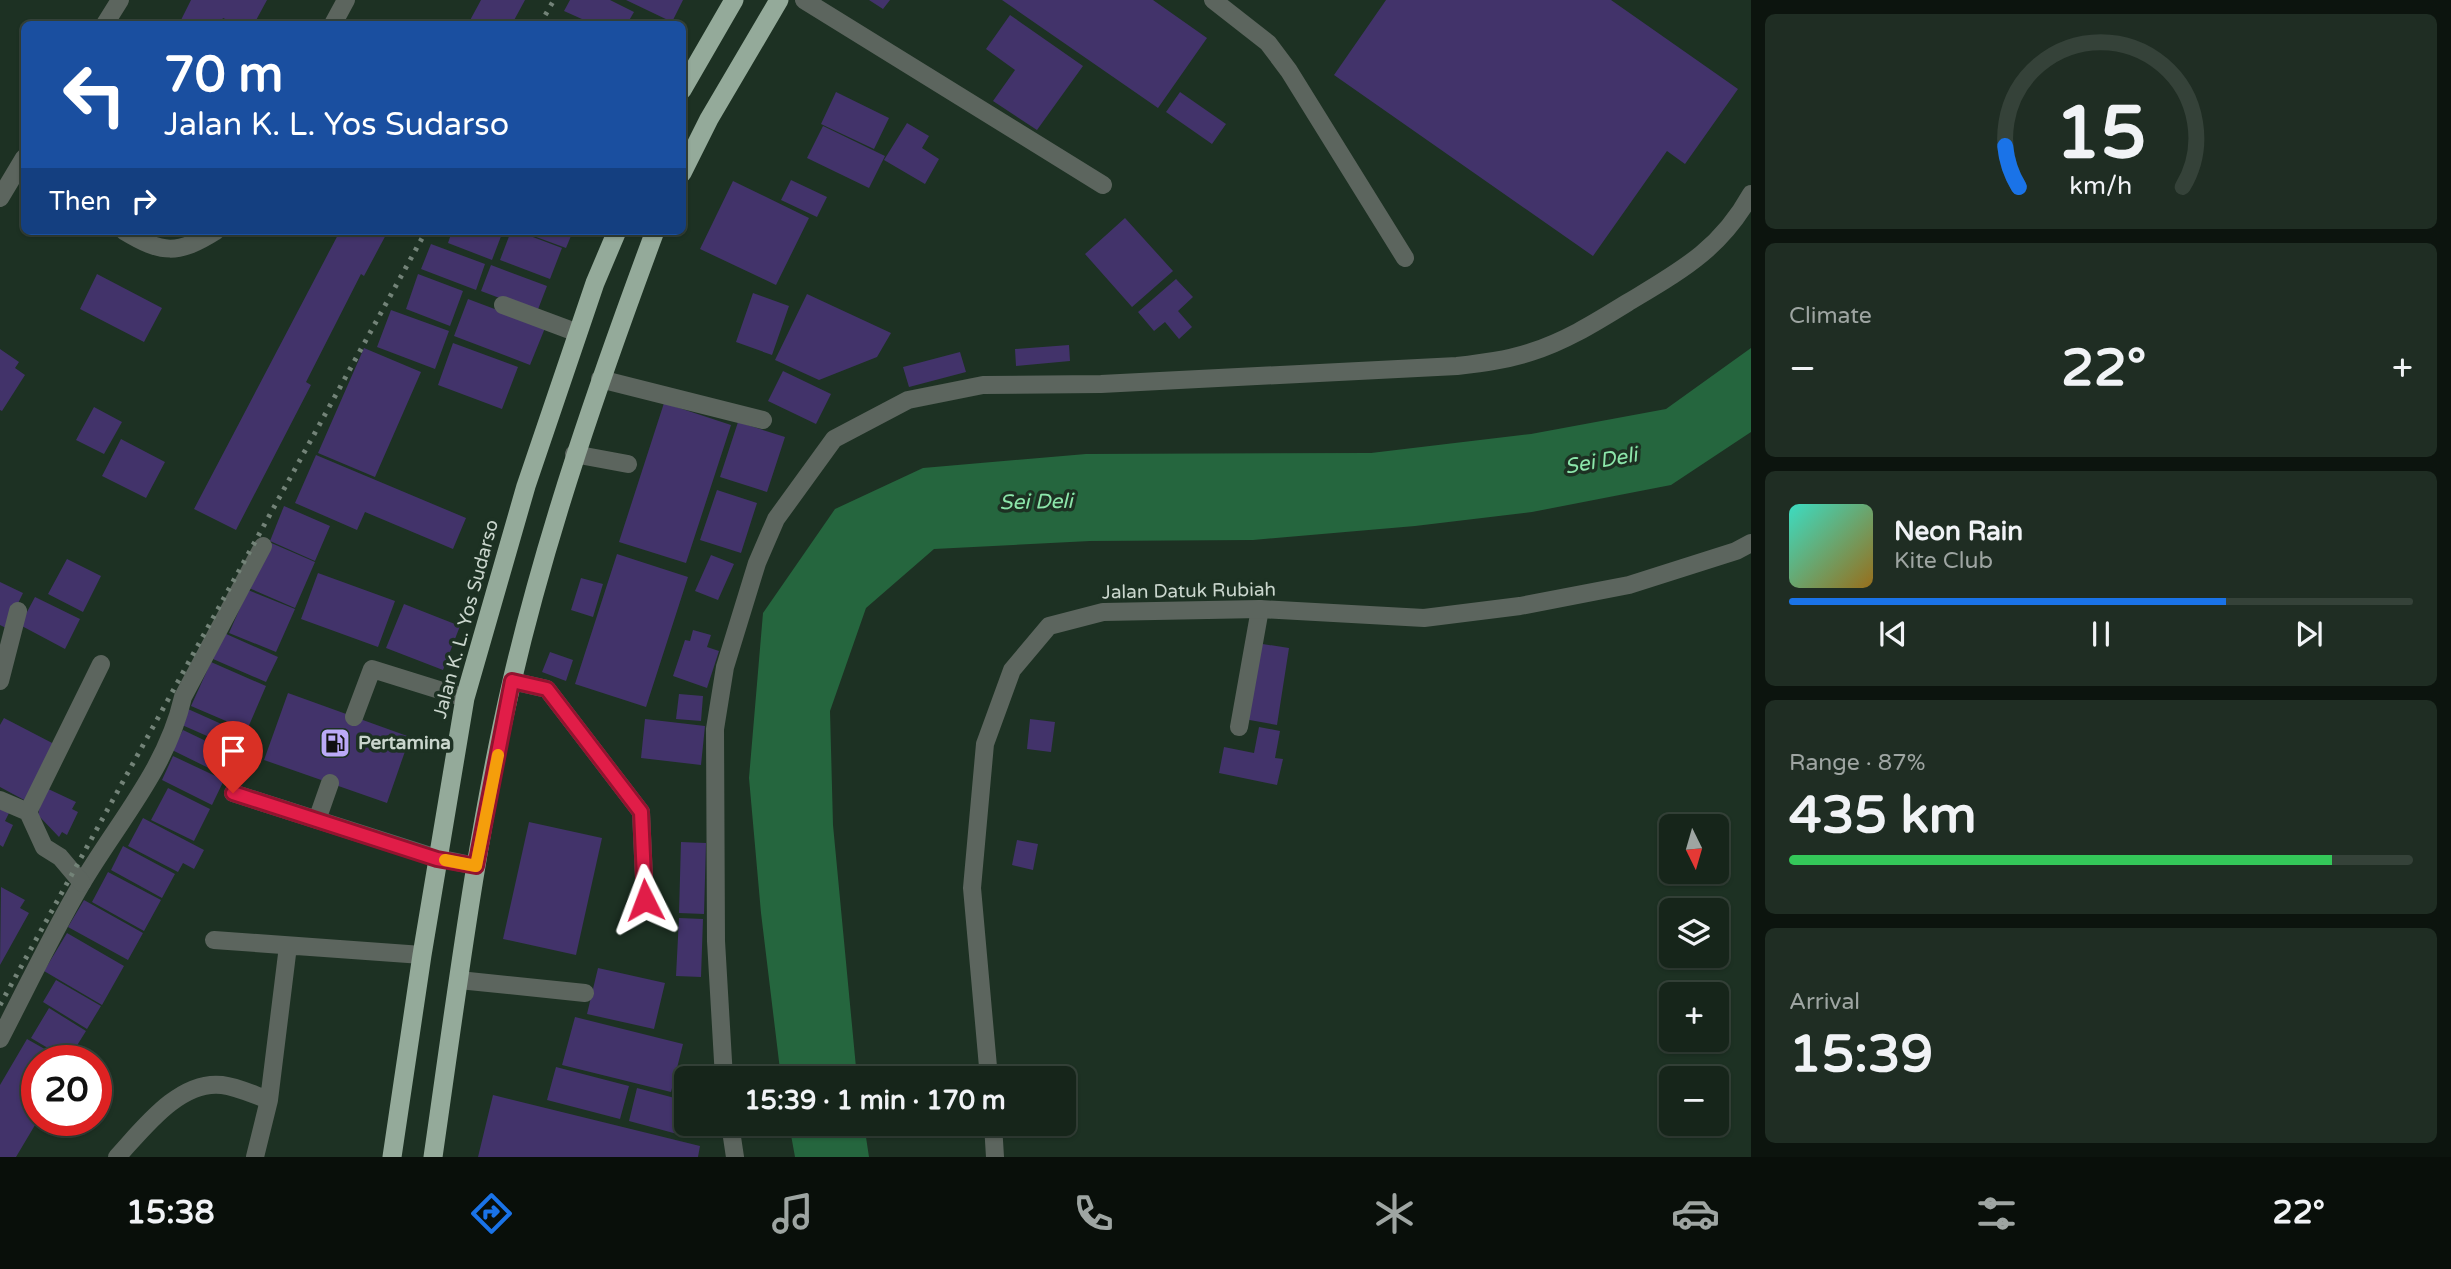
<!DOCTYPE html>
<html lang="en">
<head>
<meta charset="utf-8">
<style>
	body { margin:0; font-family:"Varela Round",sans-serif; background:#1f2d23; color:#f1f3f6; height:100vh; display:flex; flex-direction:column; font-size:26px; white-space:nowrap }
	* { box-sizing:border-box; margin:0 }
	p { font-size:23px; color:#9ea5a2 }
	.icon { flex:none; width:38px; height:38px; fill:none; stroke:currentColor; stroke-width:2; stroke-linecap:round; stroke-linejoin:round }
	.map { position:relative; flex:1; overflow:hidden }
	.side { display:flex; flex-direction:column; gap:14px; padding:14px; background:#0c140e; width:700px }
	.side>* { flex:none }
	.top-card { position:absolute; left:21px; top:21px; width:665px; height:214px; border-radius:10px; box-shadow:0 2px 5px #0004,0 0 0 2px #354239; background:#1a4fa0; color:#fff; overflow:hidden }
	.needle { width:46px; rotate:175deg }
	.buttons { position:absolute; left:1659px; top:814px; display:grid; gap:14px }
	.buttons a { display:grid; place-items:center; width:70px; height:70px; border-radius:10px; background:#16251a; box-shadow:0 2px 5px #0004,0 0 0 2px #354239; font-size:35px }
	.speed { position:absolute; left:21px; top:1045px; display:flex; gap:14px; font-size:35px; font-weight:700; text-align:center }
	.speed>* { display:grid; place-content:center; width:91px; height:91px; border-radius:50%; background:#16251a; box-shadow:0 2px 5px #0004,0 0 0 2px #354239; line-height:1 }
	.speed .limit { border:10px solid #d22; background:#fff; color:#111 }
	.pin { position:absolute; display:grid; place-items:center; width:60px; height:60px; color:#fff; margin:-72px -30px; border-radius:50% 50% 50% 0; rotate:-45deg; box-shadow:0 0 7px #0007 }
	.pin .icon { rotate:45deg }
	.me { position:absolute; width:77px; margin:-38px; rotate:357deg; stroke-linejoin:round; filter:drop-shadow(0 0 5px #0008) }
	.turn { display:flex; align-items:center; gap:24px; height:147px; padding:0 28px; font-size:32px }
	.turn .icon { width:91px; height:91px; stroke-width:2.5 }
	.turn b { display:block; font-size:49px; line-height:60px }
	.then { display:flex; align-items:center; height:66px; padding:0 28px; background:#0003; gap:14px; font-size:26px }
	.big { font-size:52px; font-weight:700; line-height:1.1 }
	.side .tile { flex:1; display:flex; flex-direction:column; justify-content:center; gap:10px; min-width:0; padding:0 24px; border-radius:10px; background:#1f2d23 }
	.side .dial { align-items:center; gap:0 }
	.dial svg { height:182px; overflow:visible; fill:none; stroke:#354239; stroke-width:7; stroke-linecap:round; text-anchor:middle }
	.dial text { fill:#f1f3f6; stroke:none }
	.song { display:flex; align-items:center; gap:21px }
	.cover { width:84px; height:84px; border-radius:10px; background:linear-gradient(135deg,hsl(170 70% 55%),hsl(40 70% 35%)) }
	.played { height:7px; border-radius:4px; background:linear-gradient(90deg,#1a73e8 70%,#354239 70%) }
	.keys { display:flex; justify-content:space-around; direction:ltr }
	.heat { display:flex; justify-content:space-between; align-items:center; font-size:38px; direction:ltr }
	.charge { height:10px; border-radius:5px; background:linear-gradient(90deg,#34c759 87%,#354239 0) }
	.trip { position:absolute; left:674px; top:1066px; width:402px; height:70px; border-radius:10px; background:#16251a; box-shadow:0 2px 5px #0004,0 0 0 2px #354239; font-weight:700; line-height:70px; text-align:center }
	.menu { display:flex; height:112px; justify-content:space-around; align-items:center; background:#090f0a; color:#9ea5a2 }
	.menu .icon { width:49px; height:49px }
	.menu .on { color:#1a73e8 }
	.menu b { font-size:32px; color:#f1f3f6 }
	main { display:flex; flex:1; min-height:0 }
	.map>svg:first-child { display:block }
	.water { fill:#25663e }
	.building { fill:#42336a }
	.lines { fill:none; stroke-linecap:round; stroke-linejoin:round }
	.service { stroke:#5c655e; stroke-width:18 }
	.minor { stroke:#5c655e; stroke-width:18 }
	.trunk { stroke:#94aa9a; stroke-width:19 }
	.rail { stroke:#738378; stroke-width:5; stroke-dasharray:3.5 7; stroke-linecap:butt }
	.route-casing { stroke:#92132f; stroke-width:18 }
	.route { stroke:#e11d48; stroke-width:12 }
	.slow { stroke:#f59e0b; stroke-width:12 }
	.labels { text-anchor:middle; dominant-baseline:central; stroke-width:7; stroke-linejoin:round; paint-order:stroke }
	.street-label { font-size:19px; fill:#cad6cd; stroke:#1d3123 }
	.poi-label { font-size:19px; font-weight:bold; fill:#cad6cd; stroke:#1d3123; text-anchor:start }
	.water-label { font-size:21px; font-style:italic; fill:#8ce6aa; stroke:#1d3123 }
</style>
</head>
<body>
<main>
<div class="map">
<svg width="1751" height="1157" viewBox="0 0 1751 1157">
	<rect width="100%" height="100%" fill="#1d3123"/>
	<path class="water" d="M1751,348v84l-80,53 -139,27 -117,14 -162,14 -163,1 -156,8 -68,59 -36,103 3,114 24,253h-76l-20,-165 -12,-135 14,-165 72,-104 88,-41 163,-14 285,-1 160,-19 135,-25z
		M789,1124h75l5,33h-74z"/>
	<path class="building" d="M191,0h76l-13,24h-18l-13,-6 -3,6h-41z
		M481,0h44l-13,24h-44z
		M570,0h40l24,12 -7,12h-34l-29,-13z
		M626,0h57l-11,22z
		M869,0h21l-7,9z
		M1002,0h151l54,38 -49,70z
		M1386,0h225l127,89 -53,75 -18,-13 -74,105 -259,-181z
		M1010,15l73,51 -46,64 -44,-29 22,-31 -29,-21z
		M836,92l53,26 -15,31 -53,-25z
		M1180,92l46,32 -14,20 -46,-32z
		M907,123l22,13 -7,12 17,11 -14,25 -41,-24z
		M823,126l62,30 -16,32 -62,-30z
		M791,180l36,17 -10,20 -36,-17z
		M733,181l76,37 -33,67 -76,-36z
		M1125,218l48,53 -41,36 -47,-53z
		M340,231h48l-24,45 -3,-2 -55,108 5,3 -75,145 -42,-21z
		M452,231h51l-11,29 -44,-17z
		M511,231h6l45,17 -12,31 -50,-19z
		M520,231h53l-7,17z
		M431,244l54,20 -9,26 -55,-21z
		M491,265l56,21 -10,26 -56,-21z
		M97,274l65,34 -18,34 -64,-33z
		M418,274l45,17 -13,35 -44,-17z
		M1176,279l17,18 -15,14 14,16 -13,12 -14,-17 -11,9 -16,-19z
		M753,293l36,13 -17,49 -36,-13z
		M807,294l84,39 -14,24 -58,23 -44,-20z
		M468,299l77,29 -15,37 -76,-29z
		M391,310l58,21 -14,38 -58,-22z
		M453,343l65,24 -16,42 -64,-24z
		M1069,345l1,16 -54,5 -1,-17z
		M364,348l57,24 -46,105 -57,-24z
		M0,349l19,13 -4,6 10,7 -23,36 -2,-1z
		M960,352l6,20 -57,15 -6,-20z
		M783,371l48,23 -15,30 -48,-23z
		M664,403l67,22 -45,138 -67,-21z
		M94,407l28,15 -18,32 -28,-14z
		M738,422l47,15 -18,55 -47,-15z
		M121,439l44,23 -19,36 -44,-22z
		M316,455l150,63 -13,31 -88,-37 -8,18 -62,-27z
		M717,490l40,13 -16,50 -41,-13z
		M284,506l46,20 -15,35 -45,-20z
		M269,542l46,20 -20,46 -46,-20z
		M617,554l71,23 -42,130 -71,-23z
		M711,555l23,9 -16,36 -23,-9z
		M67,559l34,17 -18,36 -35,-18z
		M318,573l77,28 -17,46 -77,-28z
		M581,578l22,6 -10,33 -22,-7z
		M0,582l23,11 -17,35 -6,-3z
		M248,590l47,19 -19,43 -47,-19z
		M35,597l45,22 -15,30 -45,-24z
		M404,604l56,22 -17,44 -57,-22z
		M693,630l18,5 -4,12 12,4 -12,37 -34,-12 12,-36 5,1z
		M224,633l54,24 -12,25 -53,-23z
		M1256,643l33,5 -12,77 -33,-6z
		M550,652l23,8 -7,21 -24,-9z
		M211,662l55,24 -19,44 -56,-24z
		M288,693l122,44 -23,66 -123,-43z
		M679,694l24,2 -2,25 -25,-2z
		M188,709l58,26 -7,15 -57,-25z
		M4,718l52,27 -30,56 -26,-14v-62z
		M645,719l60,7 -4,39 -60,-7z
		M1030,719l25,3 -4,30 -24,-3z
		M1259,727l21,4 -5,27 8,1 -6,26 -58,-12 5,-26 30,6z
		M183,730l52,25 -10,21 -53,-26z
		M173,756l51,24 -12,25 -50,-25z
		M44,787l32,15 -4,7 6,3 -11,23 -5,-3 -3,5 -21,-22z
		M168,788l42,21 -16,32 -43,-21z
		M0,803l11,6 -6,12 8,4 -10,22 -3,-2z
		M143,818l61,32 -10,19 -11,-6 -5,9 -50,-26z
		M529,822l73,16 -26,117 -73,-16z
		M1017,840l21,4 -5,26 -21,-5z
		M681,842l25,1 -2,71 -25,-1z
		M123,846l52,28 -13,24 -51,-28z
		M108,872l53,28 -17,31 -52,-29z
		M1,887l24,13 -5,8 9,5 -29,52z
		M84,900l59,33 -15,27 -60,-33z
		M679,918l24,1 -2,58 -25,-1z
		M67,933l57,33 -22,39 -58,-34z
		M598,968l67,15 -11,46 -67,-15z
		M56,980l45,26 -14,23 -44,-27z
		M49,1008l37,23 -18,29 -37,-22z
		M575,1017l108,27 -12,48 -109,-27z
		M27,1039l37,21h-27l1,60 -22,37h-16v-72z
		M556,1067l73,19 -9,33 -73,-19z
		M637,1088l49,13v17l-5,17 -52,-14z
		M493,1095l207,51 -2,11h-220z"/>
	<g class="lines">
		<path class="service" d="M1213,0l55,43 21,28 116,187
			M503,305l75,28
			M600,379l163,41
			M574,454l54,10
			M512,681l35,8 94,123 4,88
			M354,717l18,-48 93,29
			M1239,727l21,-118
			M233,793l204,65 39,8
			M317,820l13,-37
			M214,940l208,15
			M459,980l126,13
			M0,1039c27,-52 52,-105 82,-156 36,-61 85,-115 101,-186l80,-151
			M117,1157c26,-28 62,-77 105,-72 16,2 32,10 47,15
			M255,1157l14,-57 19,-154"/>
		<path class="minor" d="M804,0l299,185
			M105,24l15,-24
			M333,24l13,-24
			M0,198l24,-40
			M124,231c38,23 54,24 92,0
			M0,681l18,-70
			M0,800l28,12 73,-148
			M28,812l16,35 16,10 22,26
			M724,1078l-8,-137 -1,-212 10,-62 32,-104 19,-44 58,-80 74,-39 75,-15 118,-1 356,-18c25,-3 50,-6 74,-14 35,-11 65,-30 96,-49 53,-32 93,-53 124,-109
			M989,1078l-17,-190 13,-144 27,-74 37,-44 54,-14 157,-3 164,9 96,-12 109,-21 107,-34 15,-8
			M730,1124l5,33
			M993,1124l2,33"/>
		<path class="trunk" d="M682,90l52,-90
			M682,173l27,-54 70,-119
			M392,1157l30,-202 43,-257 61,-212 69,-203 22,-52
			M433,1157c23,-159 43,-320 79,-476 36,-154 88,-302 143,-450"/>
		<path class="rail" d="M540,24l14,-24
			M0,1005l426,-774"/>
	</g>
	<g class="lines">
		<g class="route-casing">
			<path id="route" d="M233,793l204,66 39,7 36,-185 35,8 94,123 4,88"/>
		</g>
		<use href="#route" class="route"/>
		<path class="slow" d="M445,860l31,6 22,-111"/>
	</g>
	<defs>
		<g id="fuel-square" transform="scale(1.575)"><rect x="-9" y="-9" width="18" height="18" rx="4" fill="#bbaaf6" stroke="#1d3123"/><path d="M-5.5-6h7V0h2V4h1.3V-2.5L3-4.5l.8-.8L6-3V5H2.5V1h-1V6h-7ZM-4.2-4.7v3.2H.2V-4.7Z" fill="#111"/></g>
	</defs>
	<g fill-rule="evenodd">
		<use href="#fuel-square" x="335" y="743"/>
	</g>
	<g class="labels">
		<g class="street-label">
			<text transform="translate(1189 591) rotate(-1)">Jalan Datuk Rubiah</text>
			<text transform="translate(466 619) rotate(-75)">Jalan K. L. Yos Sudarso</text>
		</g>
		<g class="poi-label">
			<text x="358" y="743">Pertamina</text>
		</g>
		<g class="water-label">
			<text transform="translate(1601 461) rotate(-10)">Sei Deli</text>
			<text transform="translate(1036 502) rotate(-1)">Sei Deli</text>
		</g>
	</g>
</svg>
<div class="buttons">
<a><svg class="needle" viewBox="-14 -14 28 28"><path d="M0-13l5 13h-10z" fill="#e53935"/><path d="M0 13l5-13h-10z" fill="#9ea5a2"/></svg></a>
<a><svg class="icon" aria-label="layers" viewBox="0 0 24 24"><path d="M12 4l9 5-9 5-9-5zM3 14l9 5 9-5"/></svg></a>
<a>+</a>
<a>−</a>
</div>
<div class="speed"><div class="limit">20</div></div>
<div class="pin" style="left:233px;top:793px;background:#d93025"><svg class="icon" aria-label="arrive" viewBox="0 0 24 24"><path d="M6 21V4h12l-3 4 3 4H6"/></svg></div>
<svg class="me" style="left:645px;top:900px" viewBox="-20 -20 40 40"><path d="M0-17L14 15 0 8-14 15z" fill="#e11d48" stroke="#fff" stroke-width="4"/></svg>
<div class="trip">15:39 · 1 min · 170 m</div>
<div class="top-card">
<div class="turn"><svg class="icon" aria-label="left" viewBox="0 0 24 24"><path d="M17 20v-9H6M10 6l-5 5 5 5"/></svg><div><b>70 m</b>Jalan K. L. Yos Sudarso</div></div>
<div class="then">Then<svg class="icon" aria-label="right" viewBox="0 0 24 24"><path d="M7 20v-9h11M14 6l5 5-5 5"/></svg></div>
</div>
</div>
<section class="side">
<div class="tile dial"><svg viewBox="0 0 100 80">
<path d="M14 69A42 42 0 1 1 86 69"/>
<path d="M14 69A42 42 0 0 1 8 51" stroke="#1a73e8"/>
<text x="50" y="56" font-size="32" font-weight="700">15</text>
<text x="50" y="72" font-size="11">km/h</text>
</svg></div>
<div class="tile"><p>Climate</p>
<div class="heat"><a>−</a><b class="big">22°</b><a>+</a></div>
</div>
<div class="tile">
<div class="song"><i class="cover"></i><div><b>Neon Rain</b><p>Kite Club</p></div></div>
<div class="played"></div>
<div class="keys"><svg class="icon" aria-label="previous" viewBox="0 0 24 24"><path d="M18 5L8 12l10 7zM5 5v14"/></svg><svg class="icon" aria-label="pause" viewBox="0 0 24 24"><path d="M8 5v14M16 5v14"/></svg><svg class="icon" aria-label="next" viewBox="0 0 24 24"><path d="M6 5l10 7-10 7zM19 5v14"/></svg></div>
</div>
<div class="tile"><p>Range · 87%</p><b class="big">435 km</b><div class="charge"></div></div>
<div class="tile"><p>Arrival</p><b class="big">15:39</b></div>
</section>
</main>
<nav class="menu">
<b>15:38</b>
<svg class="icon on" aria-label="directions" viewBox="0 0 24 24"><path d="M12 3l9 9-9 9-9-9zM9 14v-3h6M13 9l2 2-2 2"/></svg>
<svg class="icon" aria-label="music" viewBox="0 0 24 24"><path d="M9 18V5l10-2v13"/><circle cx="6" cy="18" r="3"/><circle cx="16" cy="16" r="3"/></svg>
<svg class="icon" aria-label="phone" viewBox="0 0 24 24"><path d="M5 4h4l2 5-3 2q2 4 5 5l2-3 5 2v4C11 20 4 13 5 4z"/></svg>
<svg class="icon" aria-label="climate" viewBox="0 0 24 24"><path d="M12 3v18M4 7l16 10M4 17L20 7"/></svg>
<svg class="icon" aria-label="car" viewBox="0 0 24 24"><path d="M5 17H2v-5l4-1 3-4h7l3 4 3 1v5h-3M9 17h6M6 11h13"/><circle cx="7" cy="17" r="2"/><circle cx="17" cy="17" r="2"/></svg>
<svg class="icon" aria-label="filters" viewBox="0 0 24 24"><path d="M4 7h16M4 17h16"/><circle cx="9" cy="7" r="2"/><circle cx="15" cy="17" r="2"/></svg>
<b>22°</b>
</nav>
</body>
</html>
